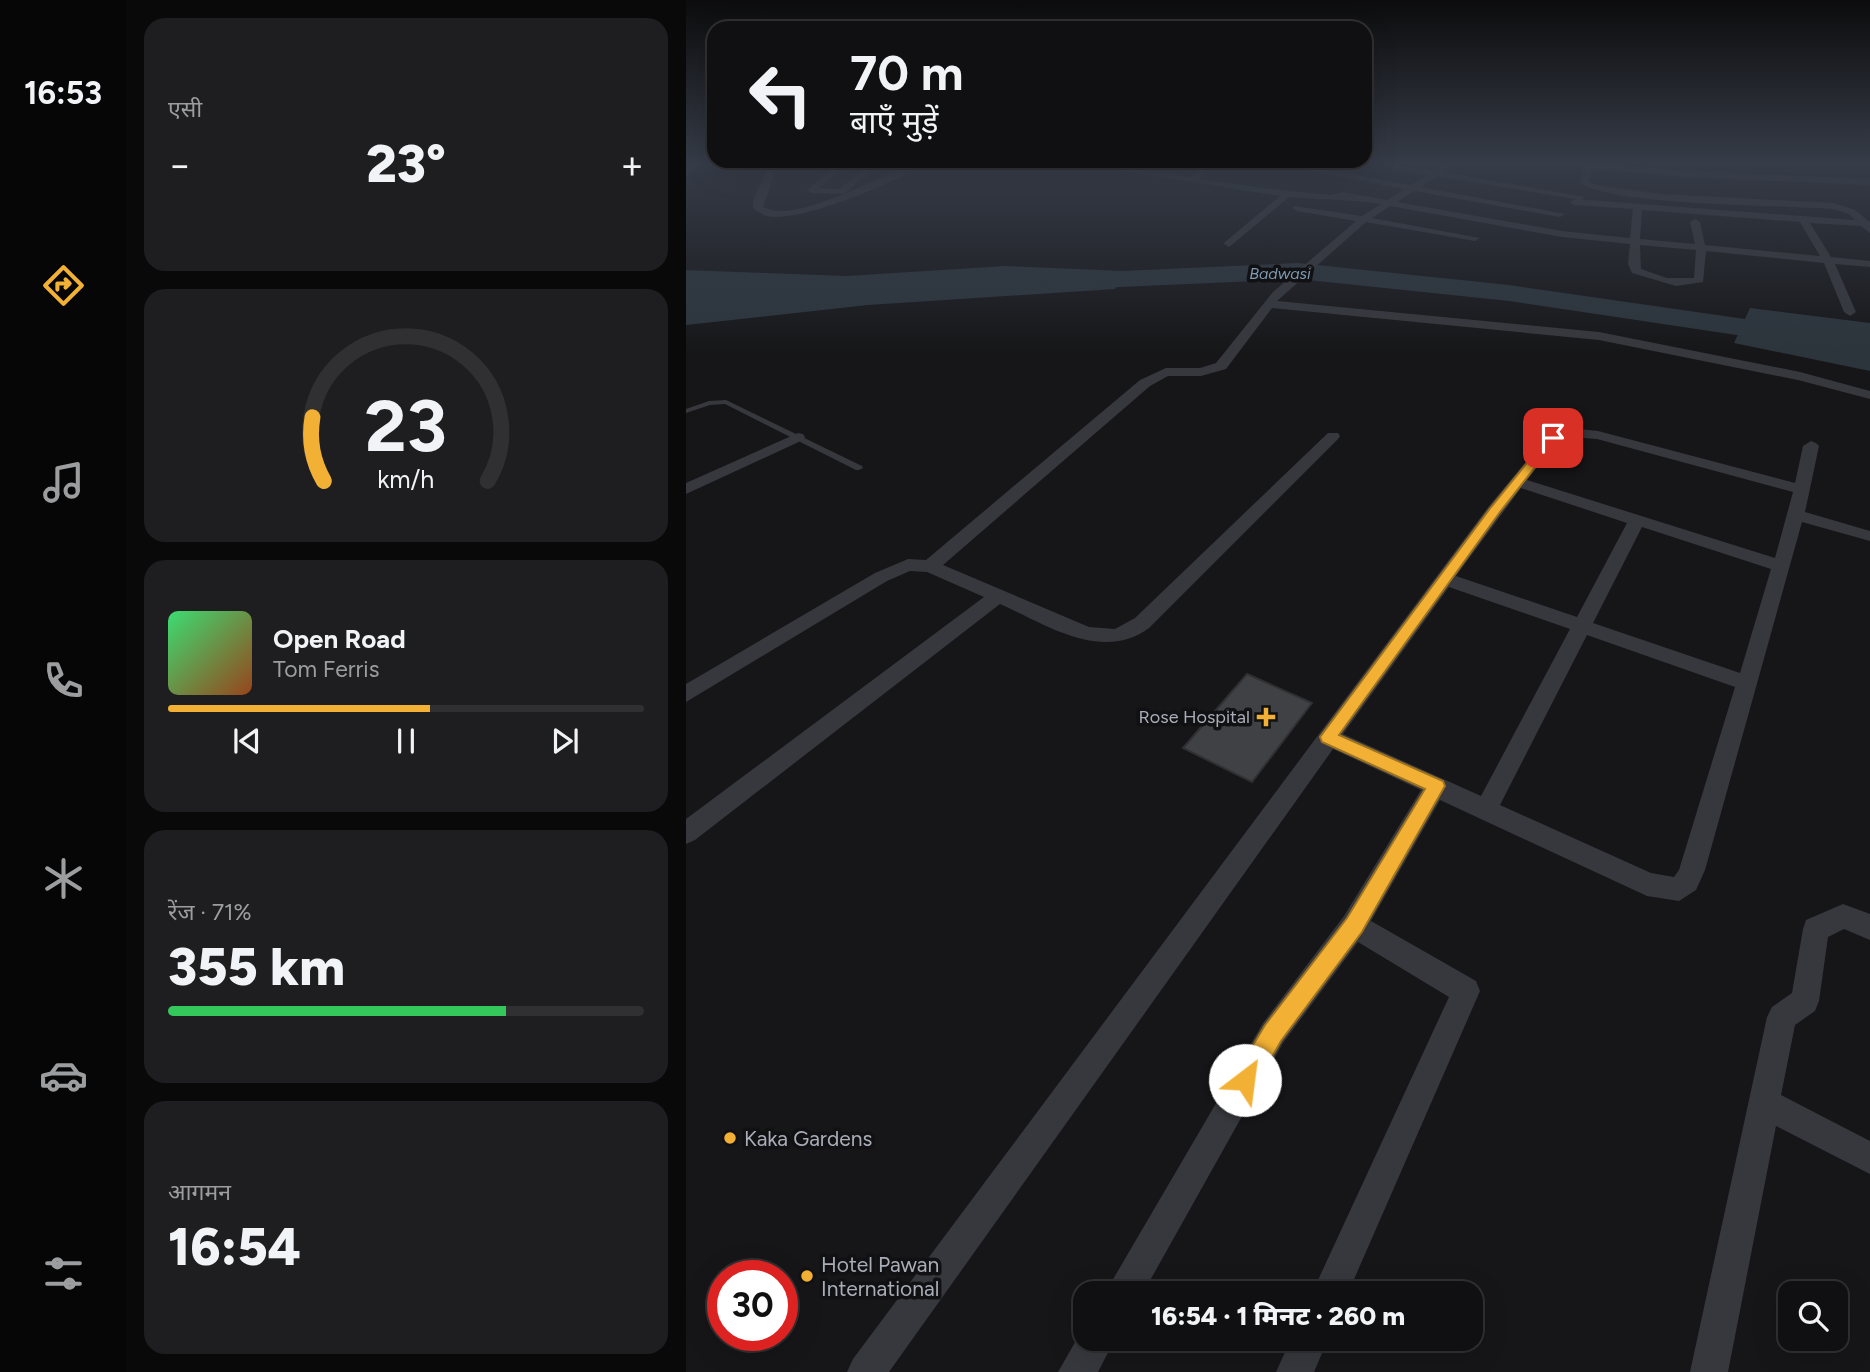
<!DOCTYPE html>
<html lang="hi">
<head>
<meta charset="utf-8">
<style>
	body { margin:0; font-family:Figtree,"Noto Sans Devanagari",sans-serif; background:#1e1e20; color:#f1f3f6; height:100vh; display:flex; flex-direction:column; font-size:26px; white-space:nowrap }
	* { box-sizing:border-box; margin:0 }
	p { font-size:23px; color:#9c9d9f }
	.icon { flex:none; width:38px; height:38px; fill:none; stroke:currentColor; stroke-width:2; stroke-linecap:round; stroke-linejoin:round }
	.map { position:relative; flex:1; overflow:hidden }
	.drawer { display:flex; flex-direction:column; gap:18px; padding:18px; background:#09090a; width:560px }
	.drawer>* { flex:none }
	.guide { position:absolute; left:21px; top:21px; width:665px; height:147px; border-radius:21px; box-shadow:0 7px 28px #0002,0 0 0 2px #303032; background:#101012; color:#f1f3f6; overflow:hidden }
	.controls { position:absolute; left:1092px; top:1281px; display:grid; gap:14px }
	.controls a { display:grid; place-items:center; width:70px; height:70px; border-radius:14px; background:#101012; box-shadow:0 7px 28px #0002,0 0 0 2px #303032; font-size:35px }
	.speed { position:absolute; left:21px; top:1260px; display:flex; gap:14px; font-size:35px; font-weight:700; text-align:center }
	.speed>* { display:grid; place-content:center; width:91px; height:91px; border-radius:50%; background:#101012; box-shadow:0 7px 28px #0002,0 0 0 2px #303032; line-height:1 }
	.speed .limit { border:10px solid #d22; background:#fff; color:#111 }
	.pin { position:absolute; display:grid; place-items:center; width:60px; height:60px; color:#fff; margin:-30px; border-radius:14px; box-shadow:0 4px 10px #0006 }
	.me { position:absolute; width:77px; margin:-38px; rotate:30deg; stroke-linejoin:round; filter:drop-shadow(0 0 5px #0008) }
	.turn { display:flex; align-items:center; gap:24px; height:147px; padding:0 28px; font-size:32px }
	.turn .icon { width:91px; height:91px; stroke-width:2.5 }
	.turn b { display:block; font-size:49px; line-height:60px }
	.big { font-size:52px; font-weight:800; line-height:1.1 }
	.drawer .tile { flex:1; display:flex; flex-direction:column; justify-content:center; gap:10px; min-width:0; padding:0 24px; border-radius:21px; background:#1e1e20 }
	.drawer .dial { align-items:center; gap:0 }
	.dial svg { height:182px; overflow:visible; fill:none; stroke:#303032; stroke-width:7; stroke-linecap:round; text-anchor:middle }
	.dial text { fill:#f1f3f6; stroke:none }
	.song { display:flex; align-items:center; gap:21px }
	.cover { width:84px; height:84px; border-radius:10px; background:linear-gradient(135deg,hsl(140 70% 55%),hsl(20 70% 35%)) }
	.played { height:7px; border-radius:4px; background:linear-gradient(90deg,#f2b134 55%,#303032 55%) }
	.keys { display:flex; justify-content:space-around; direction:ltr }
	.heat { display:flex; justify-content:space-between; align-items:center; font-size:38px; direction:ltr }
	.charge { height:10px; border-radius:5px; background:linear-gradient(90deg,#34c759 71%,#303032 0) }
	.trip { position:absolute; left:387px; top:1281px; width:410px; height:70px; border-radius:21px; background:#101012; box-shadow:0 7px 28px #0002,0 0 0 2px #303032; font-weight:800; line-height:70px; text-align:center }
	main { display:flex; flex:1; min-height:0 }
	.tabs { display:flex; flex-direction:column; width:126px; justify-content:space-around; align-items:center; background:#060607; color:#9c9d9f }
	.tabs .icon { width:49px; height:49px }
	.tabs .on { color:#f2b134 }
	.tabs b { font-size:32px; color:#f1f3f6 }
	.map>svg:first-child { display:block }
	.water { fill:#2c353c }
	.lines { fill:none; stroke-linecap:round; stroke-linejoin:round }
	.river { fill:#2c353c; fill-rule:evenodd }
	.building { fill:#404145; stroke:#303034; stroke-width:2 }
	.lane { fill:#37383d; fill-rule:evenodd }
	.street { fill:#37383d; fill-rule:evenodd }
	.route { fill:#f2b134; stroke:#9d7322; stroke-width:2 }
	.poi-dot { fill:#f2b134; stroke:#111113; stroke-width:2.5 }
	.labels { text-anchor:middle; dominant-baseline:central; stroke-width:7; stroke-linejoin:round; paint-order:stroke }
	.far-water-label { font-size:16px; font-style:italic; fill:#7f9bb3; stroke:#111113 }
	.poi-label { font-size:18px; fill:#a8adb8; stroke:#111113; text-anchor:end }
	.near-poi-label { font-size:21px; fill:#a8adb8; stroke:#111113; text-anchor:start }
</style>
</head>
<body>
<main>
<nav class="tabs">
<b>16:53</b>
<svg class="icon on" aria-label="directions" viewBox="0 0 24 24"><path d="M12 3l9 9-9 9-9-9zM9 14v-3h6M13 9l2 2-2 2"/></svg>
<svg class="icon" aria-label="music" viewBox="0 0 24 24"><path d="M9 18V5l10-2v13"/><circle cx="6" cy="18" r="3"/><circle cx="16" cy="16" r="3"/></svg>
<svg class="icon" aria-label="phone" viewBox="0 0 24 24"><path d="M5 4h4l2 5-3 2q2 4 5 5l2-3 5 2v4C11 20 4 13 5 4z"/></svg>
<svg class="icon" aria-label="climate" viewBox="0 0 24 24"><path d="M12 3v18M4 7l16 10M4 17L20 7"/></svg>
<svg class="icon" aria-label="car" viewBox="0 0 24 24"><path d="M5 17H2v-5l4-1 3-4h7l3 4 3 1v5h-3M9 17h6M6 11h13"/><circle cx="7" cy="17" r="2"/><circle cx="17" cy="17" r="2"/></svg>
<svg class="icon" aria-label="filters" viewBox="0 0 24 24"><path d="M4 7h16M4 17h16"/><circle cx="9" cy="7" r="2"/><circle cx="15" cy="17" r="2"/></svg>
</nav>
<section class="drawer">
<div class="tile"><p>एसी</p>
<div class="heat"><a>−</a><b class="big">23°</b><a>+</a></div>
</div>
<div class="tile dial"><svg viewBox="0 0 100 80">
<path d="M14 69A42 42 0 1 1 86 69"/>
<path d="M14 69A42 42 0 0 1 9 41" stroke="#f2b134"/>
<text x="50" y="56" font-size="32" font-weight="700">23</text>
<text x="50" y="72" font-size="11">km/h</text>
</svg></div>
<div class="tile">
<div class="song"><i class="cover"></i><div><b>Open Road</b><p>Tom Ferris</p></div></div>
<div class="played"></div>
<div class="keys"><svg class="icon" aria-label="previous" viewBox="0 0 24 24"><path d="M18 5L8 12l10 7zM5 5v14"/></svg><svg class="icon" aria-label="pause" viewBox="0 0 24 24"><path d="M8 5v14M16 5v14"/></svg><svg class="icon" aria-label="next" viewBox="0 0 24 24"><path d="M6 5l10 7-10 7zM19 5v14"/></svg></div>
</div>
<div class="tile"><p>रेंज · 71%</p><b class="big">355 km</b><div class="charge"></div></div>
<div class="tile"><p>आगमन</p><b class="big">16:54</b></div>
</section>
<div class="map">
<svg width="1184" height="1372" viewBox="0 0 1184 1372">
	<rect width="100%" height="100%" fill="#161618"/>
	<path class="water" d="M319,266l120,5 -10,18 -247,16 -182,20v-55l160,6z
		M1064,308l120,15v48l-136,-28z"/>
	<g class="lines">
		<path class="river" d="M612,263l211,22 361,52v18l-361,-54 -211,-22 -244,11 -9,-3 -4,-5 4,-5 9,-3z"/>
	</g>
	<path class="building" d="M561,674l65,29 -60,79 -69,-34z"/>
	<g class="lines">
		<path class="lane" d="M40,400l136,66 1,2 -4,2h-3l-131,-66 -15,1 -24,8v-4l23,-8z"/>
		<path class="street" d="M6,163h9l-15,13v-7z
			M84,163h8l-15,44c23,11 57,-4 81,-13l-33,-1 -4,-3 31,-27h9l-28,25 21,1 30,-26h9l-35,31 71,-31h11c-26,18 -129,61 -159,53 -5,-1 -10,-5 -14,-8v-7z
			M387,163h22l97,14 11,-14h8l-12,16 88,12 44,4 12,-3 44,8 18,-11 -136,-26h19l123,22 17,-10 -40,-7 -8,-5 54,8 12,-8h10l-13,9 142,25 -4,3 -144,-24 -16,11 144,27 -5,3 -146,-26 -17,11 165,29 68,7 3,-29 -58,-4 -5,-3 5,-3 280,21 -6,-6 -16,-5c-50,-4 -219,-3 -253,-26l4,-15 -43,-5h52l91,8 186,8v6l-186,-8 -92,-8 -3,13 12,4 61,8 172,9 21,7 15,12v11l-9,-7 -51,-3 21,34 39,4v6l-35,-3 21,48 -6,4 -6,-4 -20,-49 -118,-12 -3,31 -27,4 -44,-13 -4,-9 2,-20 -68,-7 -172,-31 -18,12 108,20 -5,3 -109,-19 -89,79 322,31 201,40 70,19v8l-72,-19 -199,-40 -327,-32 -46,61 -25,7h-33l-18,10 -207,179 146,62 26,2 20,-11 193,-185h10l2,3 -2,3 -189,189c-47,35 -104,-4 -149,-24l-305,236 -9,4v-25l298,-222 -57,-25 -17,-1 -23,10 -201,121v-18l189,-111 33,-14 18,1 214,-180 26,-12h34l16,-5 57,-71 83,-71 -59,-10 -5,-3 2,-2 68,10 19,-12c-31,-5 -60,-4 -92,-7l-60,50 -5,-3 1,-2 55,-46zM956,210l158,12 20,34 -115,-11 -5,-23 -5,-3 -5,3 5,22 -55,-5zM954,245l56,5 -2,28h-27l-26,-9z
			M883,428l29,3 197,52 8,-37 8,-5 5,2 3,3 -14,66 65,19v10l-68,-19 -97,348 -9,20 -17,11 -32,-5 -207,-96 -69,121 105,60 4,10 -132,302h-36l137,-296 -91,-55 -75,101 -140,250h-38l158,-270 81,-107 77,-126 -88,-41 -444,623h-42l6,-13 636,-853 59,-71zM884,437l27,2 196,53 -18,66 -248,-78 31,-39zM835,488l106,35 -50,94 -121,-41zM956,527l129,42 -31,104 -147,-50zM763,587l121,42 -89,167 -138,-62zM901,635l148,52 -56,183 -5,7 -23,-4 -151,-68z
			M112,433l5,1 2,3 -2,3 -117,54v-11z
			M1157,904l27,10v26l-26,-11 -16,8 -9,64 -4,10 -20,14 -14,70 89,46v33l-94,-48 -48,246h-38l77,-355 5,-10 20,-14 11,-64 3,-9z
			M399,1325v14h30l-17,33h-40z
			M605,1339h37l-14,33h-38z"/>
	</g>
	<linearGradient id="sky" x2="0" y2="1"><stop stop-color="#0c0c0d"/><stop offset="0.46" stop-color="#363c48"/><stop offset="1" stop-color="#363c48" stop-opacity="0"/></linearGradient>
	<rect width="1184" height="355" fill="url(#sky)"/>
	<path class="route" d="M863,436l9,2 -58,74 -161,223 104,46 2,5 -83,146 -81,109 -27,48 -9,3 -8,-3 -3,-9 3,-8 28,-47 82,-107 78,-129 -103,-47 -2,-5 171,-230z"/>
	<g class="poi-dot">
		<path d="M576.5 706.5h7v7h7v7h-7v7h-7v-7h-7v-7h7z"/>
		<circle cx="44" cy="1138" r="7"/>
		<circle cx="121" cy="1276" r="7"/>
	</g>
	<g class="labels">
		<g class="far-water-label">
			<text x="594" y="273">Badwasi</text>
		</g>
		<g class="poi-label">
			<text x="564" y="717">Rose Hospital</text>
		</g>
		<g class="near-poi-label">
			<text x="58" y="1138">Kaka Gardens</text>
			<text x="135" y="1264">Hotel Pawan<tspan x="135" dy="24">International</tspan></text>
		</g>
	</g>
</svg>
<div class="controls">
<a><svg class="icon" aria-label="search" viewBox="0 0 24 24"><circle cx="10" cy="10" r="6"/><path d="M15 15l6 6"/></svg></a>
</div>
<div class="speed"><div class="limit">30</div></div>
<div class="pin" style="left:867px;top:438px;background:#d93025"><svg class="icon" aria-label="arrive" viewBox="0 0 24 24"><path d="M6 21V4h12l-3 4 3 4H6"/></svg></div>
<svg class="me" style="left:559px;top:1080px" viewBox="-20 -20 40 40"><circle r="19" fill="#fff"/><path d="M0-13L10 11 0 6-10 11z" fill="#f2b134"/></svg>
<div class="trip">16:54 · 1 मिनट · 260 m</div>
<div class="guide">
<div class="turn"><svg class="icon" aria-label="left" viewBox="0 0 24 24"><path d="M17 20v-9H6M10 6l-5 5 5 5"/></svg><div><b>70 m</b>बाएँ मुड़ें</div></div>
</div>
</div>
</main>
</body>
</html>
